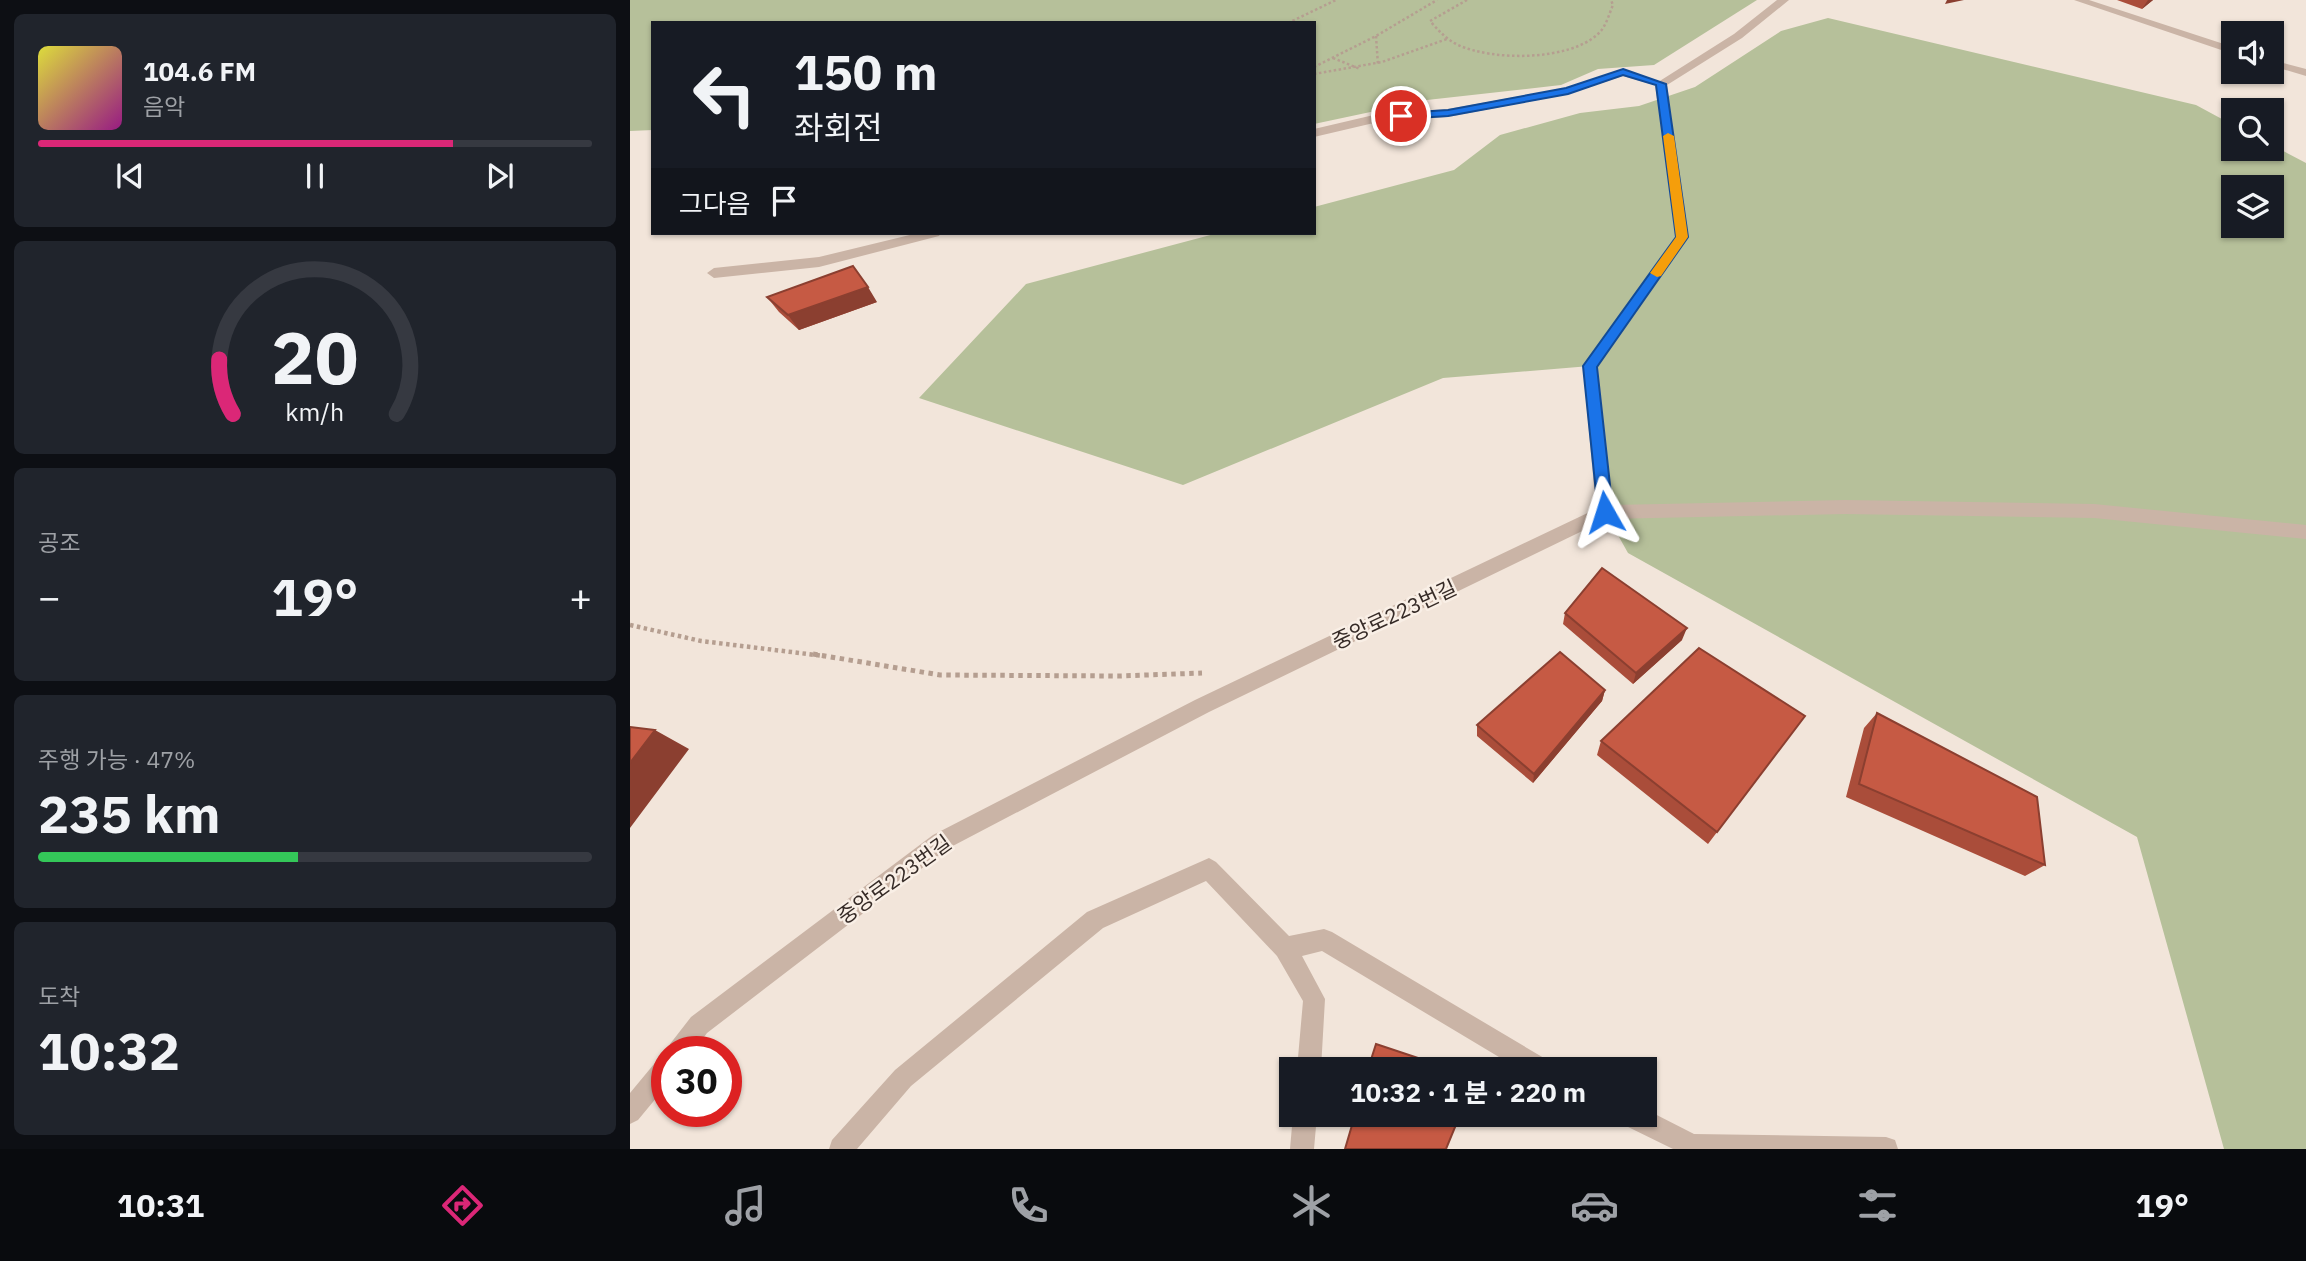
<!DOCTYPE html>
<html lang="ko">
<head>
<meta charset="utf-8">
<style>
	body { margin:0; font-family:"IBM Plex Sans","Noto Sans KR",sans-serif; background:#20242c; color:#f1f3f6; height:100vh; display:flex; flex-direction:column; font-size:26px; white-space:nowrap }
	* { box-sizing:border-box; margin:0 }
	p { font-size:23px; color:#9ea1a6 }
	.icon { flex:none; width:38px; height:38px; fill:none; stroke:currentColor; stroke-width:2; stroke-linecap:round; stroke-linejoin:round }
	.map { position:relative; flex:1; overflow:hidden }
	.details { display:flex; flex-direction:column; gap:14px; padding:14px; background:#0d0f14; width:630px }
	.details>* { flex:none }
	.guide { position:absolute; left:21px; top:21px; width:665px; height:214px; border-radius:0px; box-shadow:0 2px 5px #0004; background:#171b24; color:#f1f3f6; overflow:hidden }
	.controls { position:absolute; left:1591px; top:21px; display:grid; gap:14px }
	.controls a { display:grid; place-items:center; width:63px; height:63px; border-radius:0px; background:#171b24; box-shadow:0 2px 5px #0004; font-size:35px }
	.speed { position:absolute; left:21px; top:1036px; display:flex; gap:14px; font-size:35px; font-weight:700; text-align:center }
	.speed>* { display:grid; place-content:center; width:91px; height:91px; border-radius:50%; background:#171b24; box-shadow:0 2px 5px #0004; line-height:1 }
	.speed .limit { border:10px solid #d22; background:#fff; color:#111 }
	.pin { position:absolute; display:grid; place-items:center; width:60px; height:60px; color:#fff; margin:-30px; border:4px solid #fff; border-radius:50%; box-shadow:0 2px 7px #0007 }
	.me { position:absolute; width:77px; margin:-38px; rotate:354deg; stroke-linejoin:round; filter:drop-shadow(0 0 5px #0008) }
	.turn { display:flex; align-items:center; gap:24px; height:147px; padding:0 28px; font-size:32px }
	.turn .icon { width:91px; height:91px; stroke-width:2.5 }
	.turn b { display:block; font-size:49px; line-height:60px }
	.then { display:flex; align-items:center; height:66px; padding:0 28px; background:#0003; gap:14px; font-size:26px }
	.big { font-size:52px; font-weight:700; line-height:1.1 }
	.details .widget { flex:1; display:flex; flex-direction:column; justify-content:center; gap:10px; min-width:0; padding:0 24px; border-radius:10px; background:#20242c }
	.details .dial { align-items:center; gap:0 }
	.dial svg { height:182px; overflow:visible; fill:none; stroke:#363941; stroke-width:7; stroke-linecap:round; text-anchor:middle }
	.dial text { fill:#f1f3f6; stroke:none }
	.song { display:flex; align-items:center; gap:21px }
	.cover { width:84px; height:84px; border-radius:10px; background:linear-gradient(135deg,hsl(60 70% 55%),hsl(310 70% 35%)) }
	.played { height:7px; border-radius:4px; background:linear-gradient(90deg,#db2777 75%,#363941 75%) }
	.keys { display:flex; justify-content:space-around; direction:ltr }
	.heat { display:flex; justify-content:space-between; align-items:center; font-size:38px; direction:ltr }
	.charge { height:10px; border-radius:5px; background:linear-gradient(90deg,#34c759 47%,#363941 0) }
	.trip { position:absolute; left:649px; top:1057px; width:378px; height:70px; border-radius:0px; background:#171b24; box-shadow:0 2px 5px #0004; font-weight:700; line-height:70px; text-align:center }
	.menu { display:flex; height:112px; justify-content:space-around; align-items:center; background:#090b0e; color:#9ea1a6 }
	.menu .icon { width:49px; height:49px }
	.menu .on { color:#db2777 }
	.menu b { font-size:32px; color:#f1f3f6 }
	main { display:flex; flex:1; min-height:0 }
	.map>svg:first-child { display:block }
	.green { fill:#b6c09a; fill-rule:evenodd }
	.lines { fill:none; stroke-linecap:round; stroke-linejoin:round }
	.path-far2 { stroke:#b59e90; stroke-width:2.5; stroke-dasharray:2.5 2.5; stroke-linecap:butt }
	.path-far1 { stroke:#b59e90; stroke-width:4.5; stroke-dasharray:3.5 3.5; stroke-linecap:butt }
	.path { stroke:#b59e90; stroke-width:5; stroke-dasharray:4.5 4.5; stroke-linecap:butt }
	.service { fill:#cab4a6; fill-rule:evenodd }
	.minor { fill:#cab4a6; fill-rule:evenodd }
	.wall { fill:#aa4d3a }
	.shaded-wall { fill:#8b3f30 }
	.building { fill:#c65a44; stroke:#8b3f30; stroke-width:2 }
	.route { fill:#1a73e8; stroke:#114b97; stroke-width:2 }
	.slow { fill:#f59e0b }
	.labels { text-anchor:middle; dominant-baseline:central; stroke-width:5; stroke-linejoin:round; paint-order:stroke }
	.street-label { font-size:21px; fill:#362b27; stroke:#f9efe6 }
</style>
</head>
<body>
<main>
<section class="details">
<div class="widget">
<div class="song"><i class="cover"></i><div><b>104.6 FM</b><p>음악</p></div></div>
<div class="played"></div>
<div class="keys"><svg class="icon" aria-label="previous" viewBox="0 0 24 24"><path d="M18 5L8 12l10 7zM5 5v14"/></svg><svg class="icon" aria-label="pause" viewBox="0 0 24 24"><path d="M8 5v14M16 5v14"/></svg><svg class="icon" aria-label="next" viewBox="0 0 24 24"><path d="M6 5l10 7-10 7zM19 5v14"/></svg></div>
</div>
<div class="widget dial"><svg viewBox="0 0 100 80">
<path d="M14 69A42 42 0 1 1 86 69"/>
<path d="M14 69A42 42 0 0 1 8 45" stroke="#db2777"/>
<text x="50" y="56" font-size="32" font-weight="700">20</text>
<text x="50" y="72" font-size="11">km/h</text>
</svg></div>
<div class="widget"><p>공조</p>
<div class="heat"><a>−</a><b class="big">19°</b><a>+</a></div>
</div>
<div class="widget"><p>주행 가능 · 47%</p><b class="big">235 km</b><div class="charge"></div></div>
<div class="widget"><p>도착</p><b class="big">10:32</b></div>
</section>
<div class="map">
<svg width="1676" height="1149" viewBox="0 0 1676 1149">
	<rect width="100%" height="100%" fill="#f2e5da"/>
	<path class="green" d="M0,0h1127l-103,65 -56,4 -37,16 -134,15 -113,24v-101h-661v107l-23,1z
		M1198,18l368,87 37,20v24h39v-4l34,18v986h-82l-87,-312 -509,-284 -23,-41 -15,-146 -147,12 -260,107 -264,-87 107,-114 192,-51h96v-26l140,-37 46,-35 80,-22 59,-7 56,-19 86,-56zM1603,187h39v39h-39z"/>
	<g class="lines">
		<path class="path-far2" d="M837,0l-37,21c9,10 16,18 28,24 35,16 111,16 140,-11 8,-7 11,-20 15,-29l-2,-5
			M658,23l48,-23
			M746,36l2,29
			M703,58l27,11
			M684,67l62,-31 61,-36
			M684,74l68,-12 65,-23"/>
		<path class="path-far1" d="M0,625l71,16 123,15"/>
		<path class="path" d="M183,654l127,21 180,1 82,-3"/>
		<path class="service" d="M993,69l44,15 -6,3 -38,-11 -55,18 -120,23 -70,5 -64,15v-8l64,-15 70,-5 118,-21z
			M288,233h23l-2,3 -120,31 -105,11 -7,-5 7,-5 105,-11z"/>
		<path class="minor" d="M1147,0h12l-47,38 -75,47 22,152 -91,130 15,138 232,-5 249,4 212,21v14l-212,-21 -249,-4 -238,5 -398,193 -262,137 -240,184 -14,19 -26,1 3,-9 21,-27 242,-182 262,-135 401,-191 -13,-143 92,-129 -20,-153 79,-50z
			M1444,0h15l144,47v7z
			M1642,60l34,9v7l-34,-10z
			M579,858l7,4 73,74 35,-7 8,3 217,129 4,8h-34l-197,-118 -20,5 23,43 -4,70h-24l6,-68 -26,-45 -71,-75 -103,47 -192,158 -54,63h-28l3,-9 63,-70 192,-158z
			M37,1054v31l-29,35 -8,4v-31l29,-35z
			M1015,1109l49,25 192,3 9,3 3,9h-225l-51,-25 -3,-9h26z
			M663,1115h24l-3,34h-24z"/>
	</g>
	<path class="wall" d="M1487,0h36l-11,9z
		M137,297l110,5 -78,28 -20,-18z
		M935,613l117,27 -49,44 -70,-60z
		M975,690l-3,11 -69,82 -56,-47v-11z
		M1247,713l168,152 -20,11 -179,-79 18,-69z
		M1175,716l-97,128 -111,-89 4,-14z"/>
	<path class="shaded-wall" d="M1317,0h17l-19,4z
		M1518,0h5l-11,9z
		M238,287l9,15 -78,28 -11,-15z
		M1057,628l-5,12 -49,44 3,-11z
		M975,690l-3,11 -69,82 1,-9z
		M25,730l34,19 -59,79v-65z"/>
	<path class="building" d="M223,266l15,21 -80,28 -21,-18z
		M972,568l85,60 -51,45 -71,-60z
		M1069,648l106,68 -88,116 -116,-91z
		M930,652l45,38 -71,84 -57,-49z
		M1247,713l160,84 8,68 -186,-81z
		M0,727l25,3 -25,33z
		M746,1044l75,25h-83z
		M725,1115h105l-14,34h-101z"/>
	<path class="route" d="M993,69l43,15 22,153 -91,130 16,145 -8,6 -7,-6 -15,-146 93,-129 -20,-152 -33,-10 -55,19 -120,22 -47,3 -5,-3 5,-3 47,-3 118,-22z"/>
	<path class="slow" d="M1038,133l6,3 14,101 -27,39 -4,1 -7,-4 26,-36 -13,-101z"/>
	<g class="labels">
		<g class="street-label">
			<text transform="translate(764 614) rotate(-25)">중앙로223번길</text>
			<text transform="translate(264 879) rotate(-36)">중앙로223번길</text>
		</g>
	</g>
</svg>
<div class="controls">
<a><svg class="icon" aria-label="sound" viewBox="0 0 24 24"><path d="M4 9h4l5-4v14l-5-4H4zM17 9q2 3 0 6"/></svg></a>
<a><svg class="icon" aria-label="search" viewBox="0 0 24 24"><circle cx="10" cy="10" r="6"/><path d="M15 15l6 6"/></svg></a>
<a><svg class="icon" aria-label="layers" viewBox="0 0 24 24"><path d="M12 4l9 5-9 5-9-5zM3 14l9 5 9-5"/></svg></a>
</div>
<div class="speed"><div class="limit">30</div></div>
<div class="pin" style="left:771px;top:116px;background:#d93025"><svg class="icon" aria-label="arrive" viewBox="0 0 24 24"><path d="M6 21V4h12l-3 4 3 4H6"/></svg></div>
<svg class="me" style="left:975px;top:512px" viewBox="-20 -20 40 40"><path d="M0-17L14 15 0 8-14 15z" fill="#1a73e8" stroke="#fff" stroke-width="4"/></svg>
<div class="trip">10:32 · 1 분 · 220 m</div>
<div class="guide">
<div class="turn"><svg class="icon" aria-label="left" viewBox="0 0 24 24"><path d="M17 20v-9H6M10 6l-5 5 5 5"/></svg><div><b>150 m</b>좌회전</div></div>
<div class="then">그다음<svg class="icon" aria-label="arrive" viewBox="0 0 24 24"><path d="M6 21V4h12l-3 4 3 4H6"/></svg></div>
</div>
</div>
</main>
<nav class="menu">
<b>10:31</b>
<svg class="icon on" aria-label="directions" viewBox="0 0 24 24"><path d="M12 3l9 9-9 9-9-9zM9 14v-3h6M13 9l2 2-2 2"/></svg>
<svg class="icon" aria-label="music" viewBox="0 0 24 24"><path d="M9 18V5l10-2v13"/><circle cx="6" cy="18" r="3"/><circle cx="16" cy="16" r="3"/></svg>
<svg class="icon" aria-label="phone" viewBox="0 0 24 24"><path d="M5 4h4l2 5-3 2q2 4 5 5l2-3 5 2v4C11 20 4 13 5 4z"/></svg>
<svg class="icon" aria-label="climate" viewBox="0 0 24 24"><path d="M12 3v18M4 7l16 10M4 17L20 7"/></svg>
<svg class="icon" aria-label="car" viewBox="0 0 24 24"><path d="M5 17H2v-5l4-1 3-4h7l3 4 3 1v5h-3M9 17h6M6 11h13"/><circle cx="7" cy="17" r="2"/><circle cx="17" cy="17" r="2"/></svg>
<svg class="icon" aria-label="filters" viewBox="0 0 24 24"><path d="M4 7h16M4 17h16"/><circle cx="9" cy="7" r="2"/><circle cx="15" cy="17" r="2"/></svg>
<b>19°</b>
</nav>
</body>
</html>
